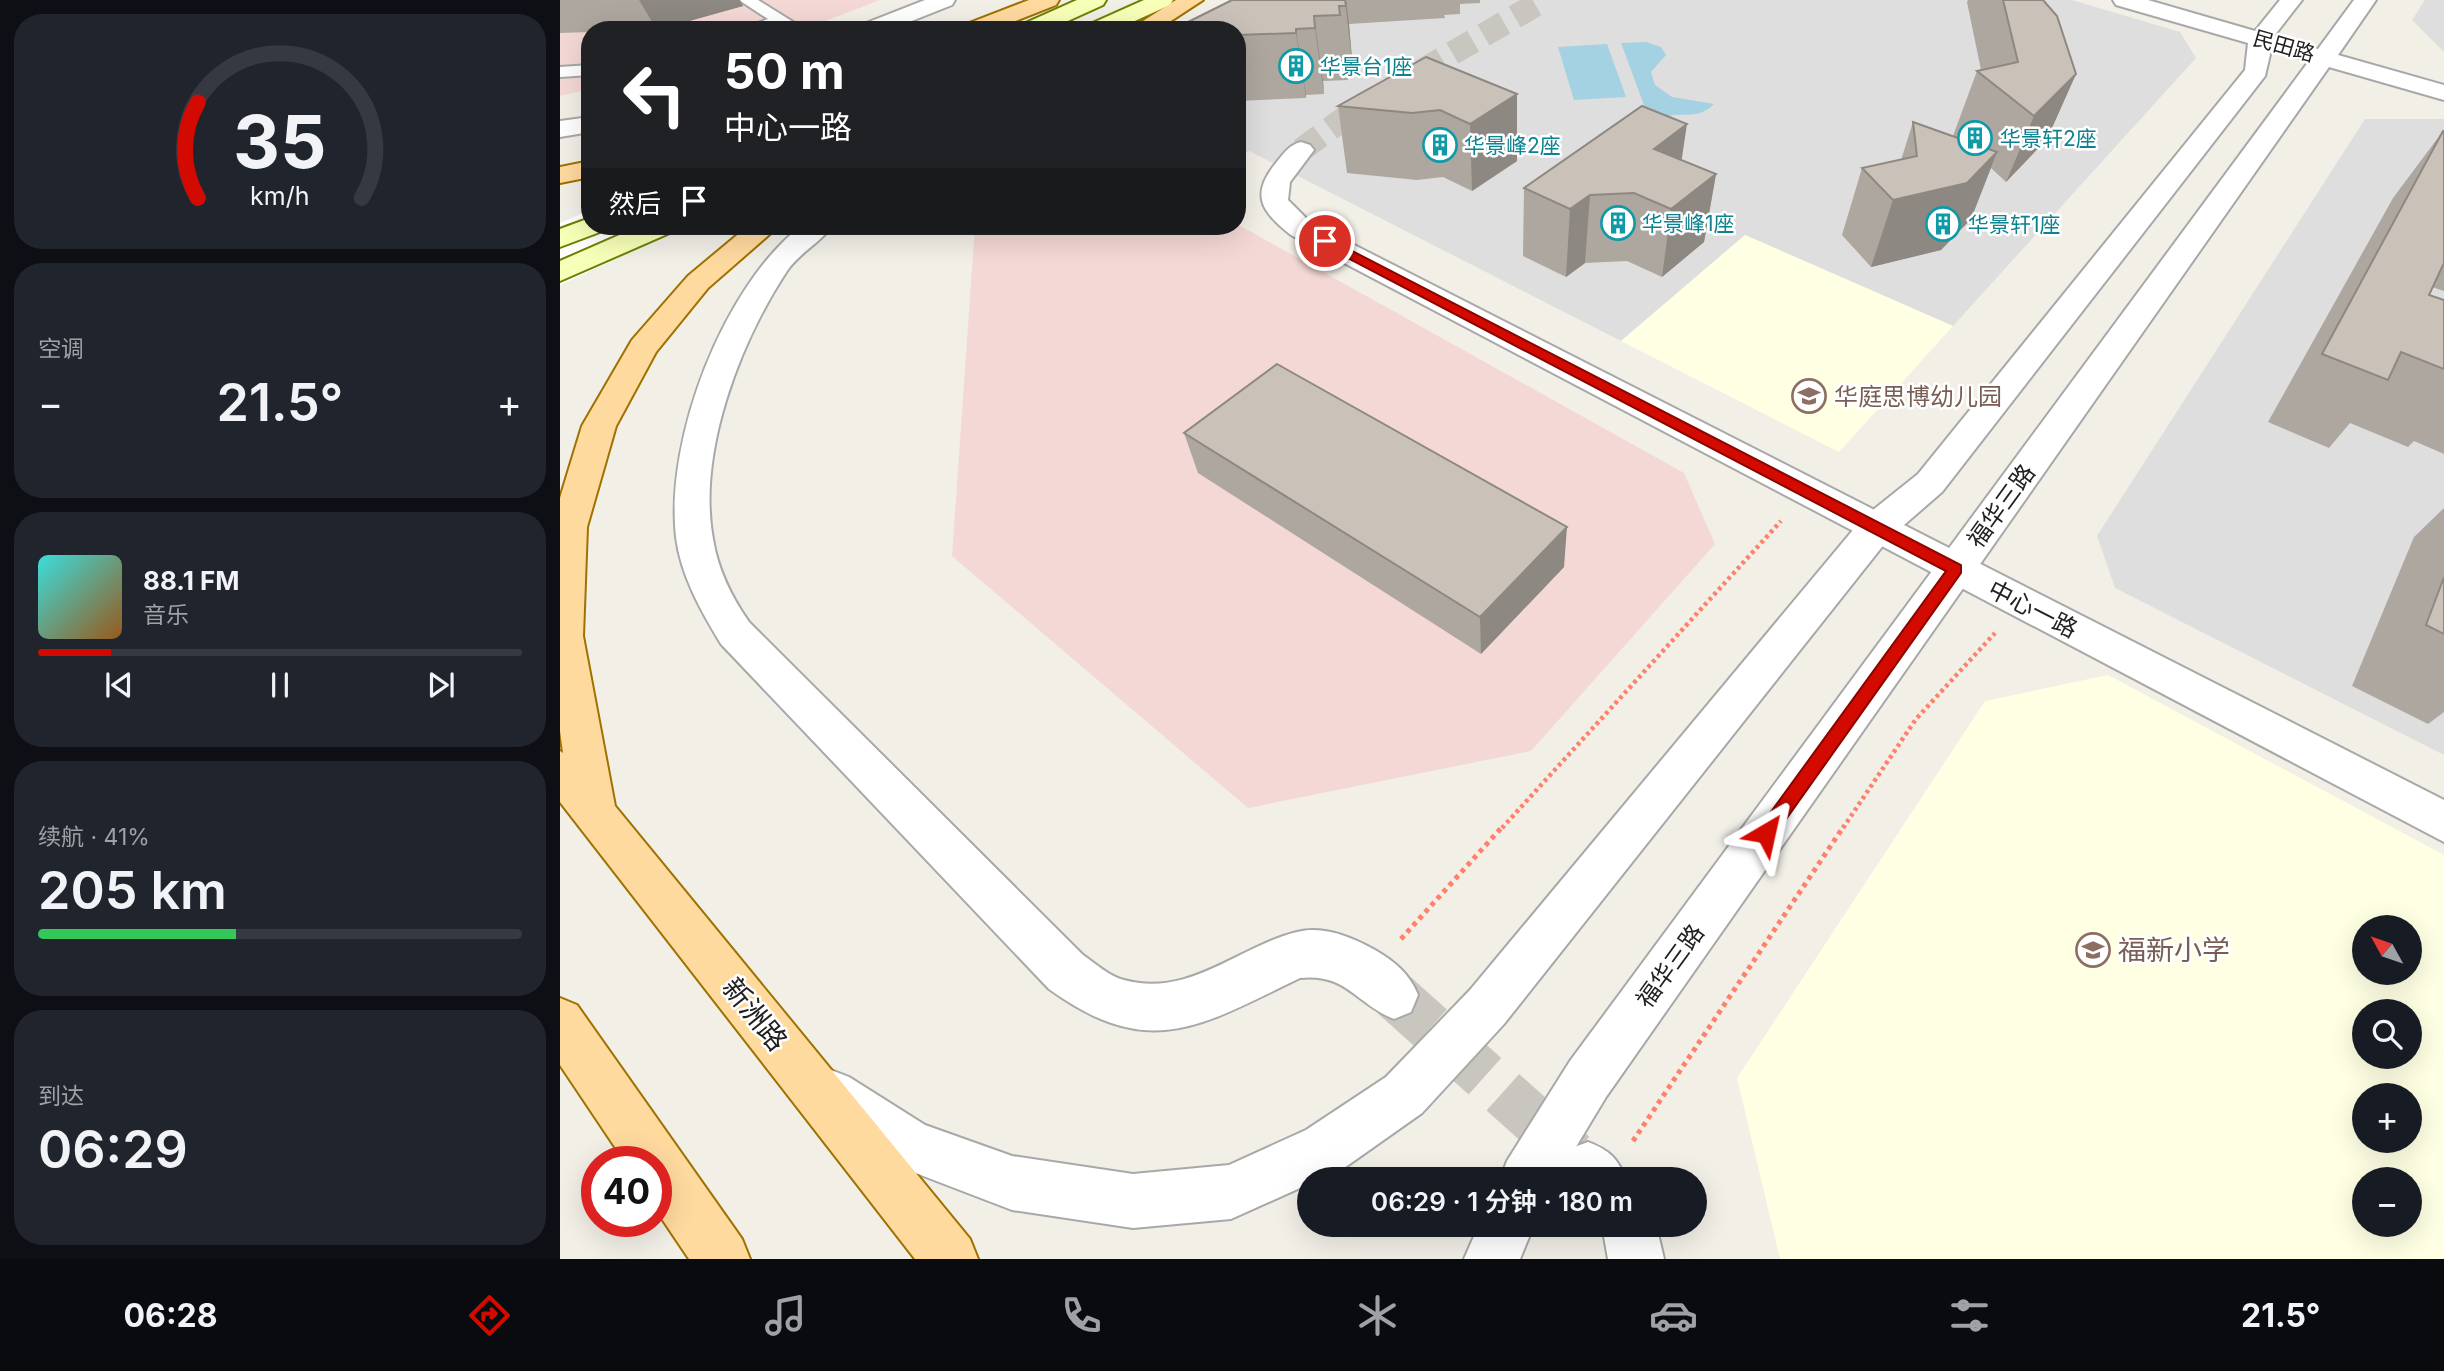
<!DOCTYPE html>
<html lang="zh">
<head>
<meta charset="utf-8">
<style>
	body { margin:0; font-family:Inter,"Noto Sans SC",sans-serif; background:#20242c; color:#f1f3f6; height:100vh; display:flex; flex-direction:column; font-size:26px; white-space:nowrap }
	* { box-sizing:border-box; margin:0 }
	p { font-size:23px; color:#9ea1a6 }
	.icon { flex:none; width:38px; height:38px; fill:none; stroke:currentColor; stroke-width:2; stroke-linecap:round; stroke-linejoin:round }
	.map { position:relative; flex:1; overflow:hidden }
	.details { display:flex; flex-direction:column; gap:14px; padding:14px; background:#0d0f14; width:560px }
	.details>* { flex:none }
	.top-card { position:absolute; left:21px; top:21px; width:665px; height:214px; border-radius:28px; box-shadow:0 7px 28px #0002; background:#202124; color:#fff; overflow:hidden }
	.needle { width:46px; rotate:310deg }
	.controls { position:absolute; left:1792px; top:915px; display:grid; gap:14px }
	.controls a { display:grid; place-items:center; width:70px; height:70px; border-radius:50%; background:#171b24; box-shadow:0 7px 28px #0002; font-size:35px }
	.speed { position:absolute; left:21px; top:1146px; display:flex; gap:14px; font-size:35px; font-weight:700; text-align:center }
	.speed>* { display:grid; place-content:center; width:91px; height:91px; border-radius:50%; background:#171b24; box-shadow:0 7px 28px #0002; line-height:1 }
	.speed .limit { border:10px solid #d22; background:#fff; color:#111 }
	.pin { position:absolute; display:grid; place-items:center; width:60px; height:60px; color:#fff; margin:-30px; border:4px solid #fff; border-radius:50%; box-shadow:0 2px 7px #0007 }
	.me { position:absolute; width:77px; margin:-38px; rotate:36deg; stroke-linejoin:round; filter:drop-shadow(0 0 5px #0008) }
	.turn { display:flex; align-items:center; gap:24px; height:147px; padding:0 28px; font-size:32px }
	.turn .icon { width:91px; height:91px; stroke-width:2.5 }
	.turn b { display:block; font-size:49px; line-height:60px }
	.then { display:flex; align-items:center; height:66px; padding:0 28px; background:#0003; gap:14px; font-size:26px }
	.big { font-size:52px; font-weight:600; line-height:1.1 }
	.details .widget { flex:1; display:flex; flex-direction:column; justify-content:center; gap:10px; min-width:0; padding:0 24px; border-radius:28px; background:#20242c }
	.details .dial { align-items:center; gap:0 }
	.dial svg { height:182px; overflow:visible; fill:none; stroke:#363941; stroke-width:7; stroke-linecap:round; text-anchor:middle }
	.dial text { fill:#f1f3f6; stroke:none }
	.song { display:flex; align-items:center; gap:21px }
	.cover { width:84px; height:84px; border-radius:10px; background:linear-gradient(135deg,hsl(180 70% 55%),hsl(30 70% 35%)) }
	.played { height:7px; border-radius:4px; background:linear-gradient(90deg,#d20a00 15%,#363941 15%) }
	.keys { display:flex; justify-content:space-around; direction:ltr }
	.heat { display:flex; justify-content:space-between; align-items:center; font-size:38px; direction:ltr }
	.charge { height:10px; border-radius:5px; background:linear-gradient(90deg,#34c759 41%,#363941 0) }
	.trip { position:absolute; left:737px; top:1167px; width:410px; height:70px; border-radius:35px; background:#171b24; box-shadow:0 7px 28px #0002; font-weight:600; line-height:70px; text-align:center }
	.tab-bar { display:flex; height:112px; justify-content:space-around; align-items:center; background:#090b0e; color:#9ea1a6 }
	.tab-bar .icon { width:49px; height:49px }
	.tab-bar .on { color:#d20a00 }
	.tab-bar b { font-size:32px; color:#f1f3f6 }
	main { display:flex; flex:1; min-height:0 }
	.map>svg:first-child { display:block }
	.residential { fill:#dfdede }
	.commercial { fill:#f4d8d5 }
	.education { fill:#feffe3; fill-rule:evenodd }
	.water { fill:#a4d2e3 }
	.pier { fill:#fff }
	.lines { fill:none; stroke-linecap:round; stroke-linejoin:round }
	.minor-tunnel-far1 { stroke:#c8c6bf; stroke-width:24; stroke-dasharray:24 12; stroke-linecap:butt }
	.minor-tunnel { stroke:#c8c6bf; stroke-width:49; stroke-dasharray:49 24; stroke-linecap:butt }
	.service-casing { stroke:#a8a8a8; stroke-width:4 }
	.minor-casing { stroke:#a8a8a8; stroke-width:4 }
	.tertiary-casing { stroke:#a8a8a8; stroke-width:4 }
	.secondary-casing { stroke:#6c8000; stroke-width:4 }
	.primary-casing { stroke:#9e7100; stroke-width:4 }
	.path-far1 { stroke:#ff816b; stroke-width:4.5; stroke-dasharray:3.5 3.5; stroke-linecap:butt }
	.path { stroke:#ff816b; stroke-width:5; stroke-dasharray:4.5 4.5; stroke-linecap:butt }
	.service { fill:#fff; fill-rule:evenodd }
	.minor { fill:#fff; fill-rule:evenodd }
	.tertiary { fill:#fff; fill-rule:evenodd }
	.secondary { fill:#f8ffb8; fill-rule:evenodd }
	.primary { fill:#ffda9f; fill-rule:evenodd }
	.wall { fill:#aea79f }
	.shaded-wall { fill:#8d8882 }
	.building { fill:#cac2b9; stroke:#8d8882; stroke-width:2 }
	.route { fill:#d20a00; stroke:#880600; stroke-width:2 }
	.labels { text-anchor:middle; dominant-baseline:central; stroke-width:5; stroke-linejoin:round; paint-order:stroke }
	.far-street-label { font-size:21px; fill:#212121; stroke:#fff }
	.far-culture-label { font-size:21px; fill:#0d838f; stroke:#fff; text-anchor:start }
	.education-label { font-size:24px; fill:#785e54; stroke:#fff; text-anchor:start }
	.street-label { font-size:24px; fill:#212121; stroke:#fff }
	.near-education-label { font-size:28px; fill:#785e54; stroke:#fff; text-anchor:start }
	.near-street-label { font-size:28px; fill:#212121; stroke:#fff }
</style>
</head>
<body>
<main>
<section class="details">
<div class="widget dial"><svg viewBox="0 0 100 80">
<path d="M14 69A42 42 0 1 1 86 69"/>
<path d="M14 69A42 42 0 0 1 14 27" stroke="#d20a00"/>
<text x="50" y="56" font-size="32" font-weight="700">35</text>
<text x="50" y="72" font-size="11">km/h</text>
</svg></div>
<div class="widget"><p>空调</p>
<div class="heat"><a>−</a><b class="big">21.5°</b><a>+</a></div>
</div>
<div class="widget">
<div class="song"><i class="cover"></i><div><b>88.1 FM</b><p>音乐</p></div></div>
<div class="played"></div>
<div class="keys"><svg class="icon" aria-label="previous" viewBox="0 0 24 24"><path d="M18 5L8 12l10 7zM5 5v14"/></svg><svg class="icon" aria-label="pause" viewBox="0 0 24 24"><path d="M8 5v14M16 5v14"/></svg><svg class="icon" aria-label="next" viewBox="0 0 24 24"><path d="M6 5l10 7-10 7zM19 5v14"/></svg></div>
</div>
<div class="widget"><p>续航 · 41%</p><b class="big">205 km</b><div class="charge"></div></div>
<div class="widget"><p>到达</p><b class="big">06:29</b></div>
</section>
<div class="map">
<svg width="1884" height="1259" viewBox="0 0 1884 1259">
	<rect width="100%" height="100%" fill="#f2efe7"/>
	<path class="residential" d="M712,0h800l108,32 16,26 -243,268 -208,-91 -124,106 -372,-190 -12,6v-127h-28z
		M1865,0h19v52l-32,-32z
		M1805,119h79v636l-329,-167 -18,-52z"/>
	<path class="commercial" d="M0,0h320l-78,30h-212v59l-30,7z
		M677,224l447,249 31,71 -184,207 -283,57 -296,-252 23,-330z"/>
	<path class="education" d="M1185,235l208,91 -114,126 -218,-111z
		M1548,675l336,180v404h-664l-43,-181 248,-377zM1804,928h46v45h-46zM1804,1012h46v45h-46zM1804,1096h46v45h-46zM1804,1180h46v45h-46z"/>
	<path class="water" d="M1086,42l15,5 5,8 -15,17 4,13 17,12 42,7c-19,19 -36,4 -53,16l-24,-10 7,-5 -23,-62z
		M1047,44l19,53 -52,3 -16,-53z"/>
	<path class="pier" d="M30,210v16h98l-128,59v-62z"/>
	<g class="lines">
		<path class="minor-tunnel-far1" d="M741,150l60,-44 183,-106"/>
		<path class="minor-tunnel" d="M834,995l179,160"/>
		<g class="service-casing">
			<path id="service" d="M179,0h19l48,30h-20l-7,-4 -13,4h-26l28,-11z
				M30,65v10l-30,2v-10z"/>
		</g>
		<g class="minor-casing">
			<path id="minor" d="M365,0h30l-3,5 -63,25h-31l3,-5z
				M30,117v15l-30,5v-16z
				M741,142l9,3 4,5 -24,32 -2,18 23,23 1133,577v42l-1153,-607c-30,-24 -41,-40 -15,-72 8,-10 13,-18 25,-21z
				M241,226h31c-12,17 -33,27 -45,45 -47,71 -90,182 -74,268 5,31 18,57 36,83l334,333c13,9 26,21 41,25 66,18 115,-34 173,-48 26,-7 55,5 78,18 19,11 35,24 43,45l-7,17 -17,7c-38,-15 -47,-46 -94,-41 -100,48 -150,84 -251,11l-328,-345c-20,-33 -40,-68 -45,-107 -11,-98 47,-250 125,-311z
				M1028,1142c21,8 30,16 38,38h-60l-4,-12 7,-19z
				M1042,1225h54l8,34h-56z"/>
		</g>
		<g class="tertiary-casing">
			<path id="tertiary" d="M1553,0h35l107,31 25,-31h22l-28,36 44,13 36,-49h22l-38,55 106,30v15l-115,-33 -723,1030 -50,83h-56l7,-19 63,-100 739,-1000 -38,-11 -6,26 -323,416 -53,46 -385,486 -82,89 -78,55 -26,12h-9v4l-78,35 -98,9 -121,-18 -120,-46 -79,-51 -7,-18 7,-18 18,-7 18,7 76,48 87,31 121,18 96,-9 77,-35 80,-53 84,-87 393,-472 55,-44 327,-404 3,-27 -132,-38z
				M919,1225h55l-14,34h-56z"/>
		</g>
		<g class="secondary-casing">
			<path id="secondary" d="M517,0h29l-3,5 -55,25h-30l3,-5z
				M584,0h29l-3,5 -55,25h-30l3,-5z
				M30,218v8h14l-4,6 -40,15v-18z
				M80,226h36l-4,6 -112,49v-20z"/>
		</g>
		<g class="primary-casing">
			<path id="primary" d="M469,0h30l-3,5 -63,25h-32l3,-5z
				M616,0h27l-46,30h-28z
				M30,161v16l-30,6v-16z
				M188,226h31l-71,62 -52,64 -40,74 -29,101 -4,109 32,170 355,433 8,20h-63l-355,-457v-51l3,2 -3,-22v-233l22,-72 50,-86 56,-64z
				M0,998l17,7 165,234 8,20h-61l-33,-49v-48h-31l-65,-97z"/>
		</g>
		<path class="path-far1" d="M942,828l279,-307
			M1283,828l73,-109 79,-86"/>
		<path class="path" d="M841,939l102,-113
			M1073,1141l211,-315"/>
		<use href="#service" class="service"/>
		<use href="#minor" class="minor"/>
		<use href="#tertiary" class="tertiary"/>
		<use href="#secondary" class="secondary"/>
		<use href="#primary" class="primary"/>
	</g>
	<path class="wall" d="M0,0h180l3,6 -86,24h-67v2l-30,1z
		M672,0h248v3l-20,1v10l-16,1 1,3 -96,6 4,47h-6l1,9 -25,1 1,13 -18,1v3l-69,3v-71z
		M1408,0h75l33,74 -29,65 -41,43 -15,-14 -20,51 -30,31 -70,17 -29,-32 20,-67 39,-8 12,-38 40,14 24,-65 4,-1 -14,-68z
		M957,94v67l-45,30 -29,-14 -26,3 -70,-7 -9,-67z
		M1883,131h1v160l-12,-4 -3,8 15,5v154l-30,-13 -6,6 -58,-24 -21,25 -61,-26 125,-224z
		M1156,174l-12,68 -42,35 -35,-16 -42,2 -19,14 -43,-21 1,-68z
		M624,433l380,134 -83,87 -283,-181z
		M1884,508v204l-16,12 -76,-38 62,-149z"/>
	<path class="shaded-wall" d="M79,0h101l3,6 -86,24z
		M785,0h1l3,24 4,47z
		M754,16l9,65 1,13 -9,-66z
		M736,29l10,66v3l-10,-65z
		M1516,74l-29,65 -41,43 28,-66z
		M957,94v67l-45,30 -2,-67z
		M1127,124l-10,67 -23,-42z
		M1437,152l-26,67 -30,31 -70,17 22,-67z
		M1156,174l-12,68 -42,35 9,-68z
		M1030,195l-5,68 -19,14 4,-68z
		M1007,527l-3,40 -83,87 -1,-37z"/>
	<path class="building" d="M672,0h113l1,6h-7l1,9 -26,1 1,12 -19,1v4l-59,2v-5h-65z
		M1443,0h40l14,16 19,58 -42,42 -57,-45 41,-9z
		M866,57l91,37 -47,30 -30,-14 -28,3 -74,-7z
		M1082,106l45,18 -33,25 62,25 -45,35 -37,-16 -44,2 -20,14 -46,-21z
		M1353,122l84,30 -30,31 -74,17 -31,-32 55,-12z
		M1883,131h1v132l-15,32 15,5v69l-43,-17 -13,28 -66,-26z
		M717,364l290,163 -87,90 -296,-184z
		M1884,577v57l-18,-9z"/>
	<path class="route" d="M761,239h8l632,326v8l-189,266 -6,2 -6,-2 -3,-6 3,-6 186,-256 -625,-327z"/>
	<defs>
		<g id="building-ring" transform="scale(1.75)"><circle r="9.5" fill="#fff" stroke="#0f9aa8" stroke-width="1.5"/><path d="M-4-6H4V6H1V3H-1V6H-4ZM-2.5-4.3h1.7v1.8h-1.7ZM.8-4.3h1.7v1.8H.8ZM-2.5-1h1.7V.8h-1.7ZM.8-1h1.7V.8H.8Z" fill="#0f9aa8"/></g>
		<g id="school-ring" transform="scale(1.75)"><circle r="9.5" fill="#fff" stroke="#8d6e63" stroke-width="1.5"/><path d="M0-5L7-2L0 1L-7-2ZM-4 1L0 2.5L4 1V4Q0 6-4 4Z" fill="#8d6e63"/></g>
	</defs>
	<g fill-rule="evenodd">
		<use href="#building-ring" x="736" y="66"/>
		<use href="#building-ring" x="1415" y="138"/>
		<use href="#building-ring" x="880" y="145"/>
		<use href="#building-ring" x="1058" y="223"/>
		<use href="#building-ring" x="1383" y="224"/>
		<use href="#school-ring" x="1249" y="396"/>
		<use href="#school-ring" x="1533" y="950"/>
	</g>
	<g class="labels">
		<g class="far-street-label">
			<text transform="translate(1724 46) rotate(16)">民田路</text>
		</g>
		<g class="far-culture-label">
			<text x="760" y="66">华景台1座</text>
			<text x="1440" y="138">华景轩2座</text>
			<text x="904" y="145">华景峰2座</text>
			<text x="1082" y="223">华景峰1座</text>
			<text x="1408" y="224">华景轩1座</text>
		</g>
		<g class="education-label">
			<text x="1274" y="396">华庭思博幼儿园</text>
		</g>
		<g class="street-label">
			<text transform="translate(1441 506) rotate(-54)">福华三路</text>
			<text transform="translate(1473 609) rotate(27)">中心一路</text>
			<text transform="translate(1110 966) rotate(-54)">福华三路</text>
		</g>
		<g class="near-education-label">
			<text x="1558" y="950">福新小学</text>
		</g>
		<g class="near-street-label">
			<text transform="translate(195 1014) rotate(51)">新洲路</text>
		</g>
	</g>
</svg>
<div class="controls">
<a><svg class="needle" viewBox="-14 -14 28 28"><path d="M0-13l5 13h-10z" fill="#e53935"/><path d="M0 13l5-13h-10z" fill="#9ea1a6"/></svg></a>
<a><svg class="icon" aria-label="search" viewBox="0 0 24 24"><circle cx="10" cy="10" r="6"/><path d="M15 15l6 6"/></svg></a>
<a>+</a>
<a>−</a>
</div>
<div class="speed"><div class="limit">40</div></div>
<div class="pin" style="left:765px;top:241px;background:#d93025"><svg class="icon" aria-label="arrive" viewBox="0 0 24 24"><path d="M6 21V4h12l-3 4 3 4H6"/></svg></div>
<svg class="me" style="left:1206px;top:833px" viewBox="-20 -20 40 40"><path d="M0-17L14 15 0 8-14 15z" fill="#d20a00" stroke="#fff" stroke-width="4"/></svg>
<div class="trip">06:29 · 1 分钟 · 180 m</div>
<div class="top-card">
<div class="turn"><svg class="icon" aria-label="left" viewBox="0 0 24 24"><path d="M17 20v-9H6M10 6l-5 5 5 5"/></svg><div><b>50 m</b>中心一路</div></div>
<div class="then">然后<svg class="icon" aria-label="arrive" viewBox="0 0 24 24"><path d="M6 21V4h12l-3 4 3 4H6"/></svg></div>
</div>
</div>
</main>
<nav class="tab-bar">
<b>06:28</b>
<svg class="icon on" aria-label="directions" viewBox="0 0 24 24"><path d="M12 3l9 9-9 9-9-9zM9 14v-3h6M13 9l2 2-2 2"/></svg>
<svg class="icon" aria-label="music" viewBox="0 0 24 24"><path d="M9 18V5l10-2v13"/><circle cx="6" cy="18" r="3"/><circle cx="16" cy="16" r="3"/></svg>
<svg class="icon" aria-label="phone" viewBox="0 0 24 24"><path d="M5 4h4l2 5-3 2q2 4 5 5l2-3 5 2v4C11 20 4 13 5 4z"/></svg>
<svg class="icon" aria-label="climate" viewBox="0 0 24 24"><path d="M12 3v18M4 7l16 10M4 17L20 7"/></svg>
<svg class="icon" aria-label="car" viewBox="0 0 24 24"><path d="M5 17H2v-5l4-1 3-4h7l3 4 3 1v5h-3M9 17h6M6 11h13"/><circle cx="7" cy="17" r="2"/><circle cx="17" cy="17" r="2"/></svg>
<svg class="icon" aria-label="filters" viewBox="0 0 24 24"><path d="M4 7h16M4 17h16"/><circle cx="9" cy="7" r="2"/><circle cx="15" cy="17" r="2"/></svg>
<b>21.5°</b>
</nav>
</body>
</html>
